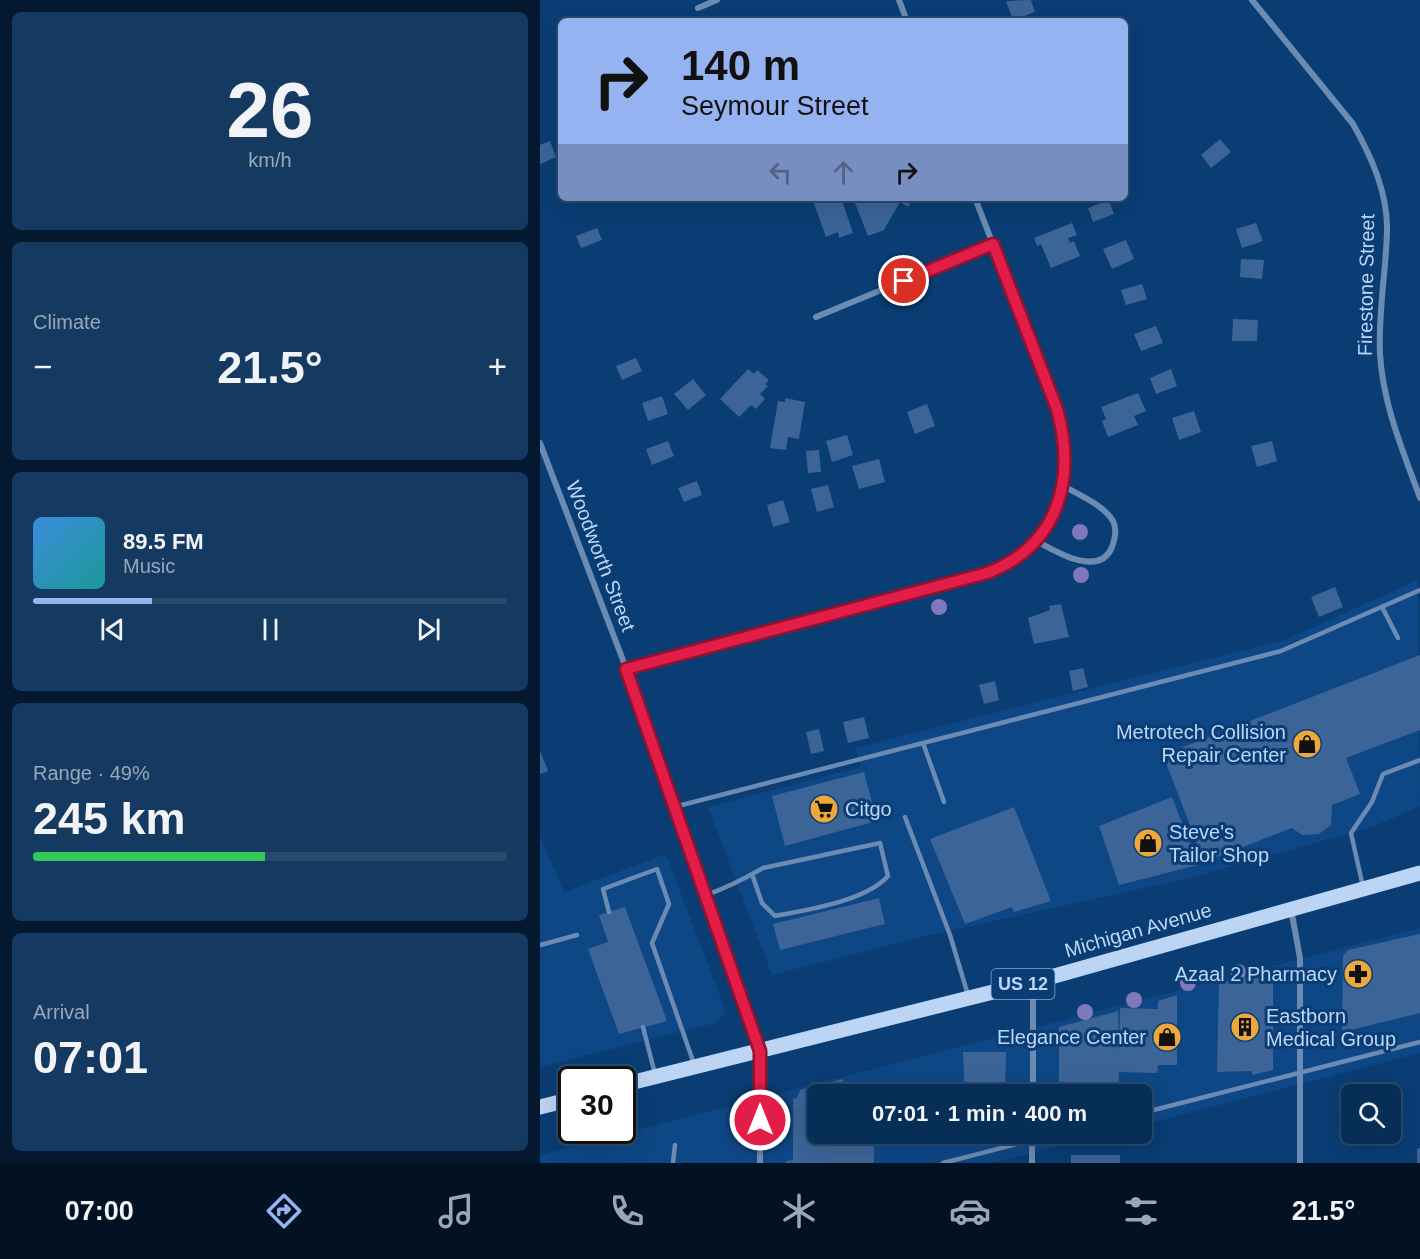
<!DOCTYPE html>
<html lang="en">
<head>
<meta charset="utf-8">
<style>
	body { margin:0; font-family:Helvetica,sans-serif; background:#153a61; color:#f1f3f6; height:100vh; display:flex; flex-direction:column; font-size:22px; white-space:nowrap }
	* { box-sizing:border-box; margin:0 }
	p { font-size:20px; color:#98a8ba }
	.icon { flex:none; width:33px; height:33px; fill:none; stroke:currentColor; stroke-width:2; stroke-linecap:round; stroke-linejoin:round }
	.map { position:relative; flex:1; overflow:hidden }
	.panel { display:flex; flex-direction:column; gap:12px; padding:12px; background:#041930; width:540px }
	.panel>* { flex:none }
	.guide { position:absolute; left:18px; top:18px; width:570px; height:183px; border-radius:9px; box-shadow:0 6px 24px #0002,0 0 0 2px #284a6d; background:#95b2f1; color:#111; overflow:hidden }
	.fabs { position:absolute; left:801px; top:1084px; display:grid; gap:12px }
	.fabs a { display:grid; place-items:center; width:60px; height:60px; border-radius:9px; background:#072e57; box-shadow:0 6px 24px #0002,0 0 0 2px #284a6d; font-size:30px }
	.speed { position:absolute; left:18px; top:1066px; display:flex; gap:12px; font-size:30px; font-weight:700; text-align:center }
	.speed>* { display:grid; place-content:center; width:78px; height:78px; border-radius:50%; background:#072e57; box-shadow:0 6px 24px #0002,0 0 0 2px #284a6d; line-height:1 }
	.speed .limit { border:3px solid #111; border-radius:9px; background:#fff; color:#111 }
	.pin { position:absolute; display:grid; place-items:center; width:51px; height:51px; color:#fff; margin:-26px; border:3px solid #fff; border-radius:50%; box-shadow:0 2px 6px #0007 }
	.me { position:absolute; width:66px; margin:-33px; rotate:0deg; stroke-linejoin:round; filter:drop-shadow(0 0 4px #0008) }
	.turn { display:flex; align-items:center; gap:21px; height:126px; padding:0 24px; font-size:27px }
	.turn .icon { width:78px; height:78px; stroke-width:2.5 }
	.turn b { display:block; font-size:42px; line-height:51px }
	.lanes { display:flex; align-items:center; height:57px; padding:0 24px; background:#0003; justify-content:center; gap:30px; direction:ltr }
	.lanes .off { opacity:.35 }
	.big { font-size:45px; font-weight:800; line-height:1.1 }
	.panel .card { flex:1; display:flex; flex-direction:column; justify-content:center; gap:9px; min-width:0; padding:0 21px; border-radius:9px; background:#153a61 }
	.panel .dial { align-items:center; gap:0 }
	.dial b { font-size:78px; line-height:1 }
	.song { display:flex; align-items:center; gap:18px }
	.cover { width:72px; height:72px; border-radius:9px; background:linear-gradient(135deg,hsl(210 70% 55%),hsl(180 70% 35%)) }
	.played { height:6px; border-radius:3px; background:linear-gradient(90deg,#95b2f1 25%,#284a6d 25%) }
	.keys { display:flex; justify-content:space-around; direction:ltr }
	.heat { display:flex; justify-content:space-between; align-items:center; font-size:33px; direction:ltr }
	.charge { height:9px; border-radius:4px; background:linear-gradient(90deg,#34c759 49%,#284a6d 0) }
	.trip { position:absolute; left:267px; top:1084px; width:345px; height:60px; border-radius:9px; background:#072e57; box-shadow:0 6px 24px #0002,0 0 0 2px #284a6d; font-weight:800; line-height:60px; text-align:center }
	.dock { display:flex; height:96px; justify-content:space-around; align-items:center; background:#031223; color:#98a8ba }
	.dock .icon { width:42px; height:42px }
	.dock .selected { color:#95b2f1 }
	.dock b { font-size:27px; color:#f1f3f6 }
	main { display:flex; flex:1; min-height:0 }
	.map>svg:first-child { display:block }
	.built { fill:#0e4785 }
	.building { fill:#3c6497 }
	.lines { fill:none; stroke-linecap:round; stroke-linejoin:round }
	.lane { stroke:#6c8bb2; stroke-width:4.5 }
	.street { stroke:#6c8bb2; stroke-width:6 }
	.primary { stroke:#bcd5f5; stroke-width:15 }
	.tree { fill:#7f78bd }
	.route-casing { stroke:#92132f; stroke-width:15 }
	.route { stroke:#e11d48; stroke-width:10 }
	.labels { text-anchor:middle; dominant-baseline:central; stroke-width:6; stroke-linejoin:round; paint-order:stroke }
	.shield { fill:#093d74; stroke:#86a8d0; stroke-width:1.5 }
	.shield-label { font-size:18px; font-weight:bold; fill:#bcd6f8 }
	.street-label { font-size:20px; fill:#bcd6f8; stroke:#093d74 }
	.poi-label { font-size:20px; fill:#bcd6f8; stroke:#093d74; text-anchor:end }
</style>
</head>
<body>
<main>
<section class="panel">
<div class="card dial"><b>26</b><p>km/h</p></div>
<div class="card"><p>Climate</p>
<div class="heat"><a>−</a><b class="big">21.5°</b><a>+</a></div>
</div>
<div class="card">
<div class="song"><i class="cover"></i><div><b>89.5 FM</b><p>Music</p></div></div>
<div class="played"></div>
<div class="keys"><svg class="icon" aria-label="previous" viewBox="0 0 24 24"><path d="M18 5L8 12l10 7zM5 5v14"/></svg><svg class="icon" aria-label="pause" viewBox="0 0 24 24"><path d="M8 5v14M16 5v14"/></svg><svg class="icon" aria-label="next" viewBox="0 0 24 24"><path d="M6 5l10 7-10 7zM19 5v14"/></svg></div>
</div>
<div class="card"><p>Range · 49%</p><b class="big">245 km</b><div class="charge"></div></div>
<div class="card"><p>Arrival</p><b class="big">07:01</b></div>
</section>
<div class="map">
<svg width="880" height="1163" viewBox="0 0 880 1163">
	<rect width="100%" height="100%" fill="#093d74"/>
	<path class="built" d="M878,580l2,226 -45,20 -177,50 -272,60 -154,39 -64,-168 153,-40 -6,-19 430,-108z
		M0,836l24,56 102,-38 60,158 -11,11 -175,44z
		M880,928v125l-278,72v-30h-324v39h287l-114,29h-451v-8z"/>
	<path class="building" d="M491,0l4,12 -22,8 -7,-19z
		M680,139l11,13 -20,16 -10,-13z
		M10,141l6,16 -16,7v-19z
		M272,198h29l12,35 -14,5 -1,-6 -12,5z
		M329,198l2,2 2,-2h40l-5,9 -8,-5 -16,28 -16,6 -13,-33z
		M569,200l5,14 -21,8 -5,-14z
		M532,223l5,12 -9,3 2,5 4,-2 6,15 -29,12 -10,-24 -4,2 -3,-8z
		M716,223l7,18 -21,7 -6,-19z
		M57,228l5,12 -21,8 -5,-12z
		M586,240l8,19 -22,10 -9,-20z
		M701,259l23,1 -2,19 -22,-2z
		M602,284l5,15 -21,6 -5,-15z
		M693,319l25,1 -1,21h-25z
		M616,326l7,17 -22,8 -7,-17z
		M96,358l6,13 -20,9 -6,-14z
		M208,369l6,5 3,-4 12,10 -4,4 3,2 -8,8 5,5 -9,10 -5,-4 -12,12 -19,-18z
		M631,369l6,17 -21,8 -6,-16z
		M153,379l13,16 -18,15 -14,-16z
		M598,393l8,18 -12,5 4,9 -30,12 -6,-16 4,-2 -5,-12z
		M122,396l6,18 -20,7 -6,-18z
		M245,398l20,4 -6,37 -11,-2 -2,13 -16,-2 8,-47 7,1z
		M387,404l8,22 -20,8 -8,-22z
		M654,411l7,21 -22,8 -7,-22z
		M307,435l6,20 -21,7 -6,-21z
		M128,441l6,15 -22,9 -6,-16z
		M732,441l5,20 -20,6 -6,-21z
		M279,450l2,22 -13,1 -2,-22z
		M339,459l6,23 -26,7 -7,-23z
		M157,481l5,14 -18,7 -6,-14z
		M288,485l6,22 -17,5 -6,-23z
		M243,500l7,22 -17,5 -6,-22z
		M795,587l8,20 -24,10 -8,-20z
		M521,604l8,33 -35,7 -6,-26 22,-8 -1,-4z
		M880,655v75l-74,28 14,36 -28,11 -1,20 -12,9 -17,1 -10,-7 -88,34 -41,-107z
		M543,668l5,19 -15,4 -4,-20z
		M455,681l4,19 -15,4 -5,-19z
		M324,717l5,21 -21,5 -5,-21z
		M279,729l5,22 -13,3 -5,-22z
		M0,751l8,20 -8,3z
		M324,772l13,49 -92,25 -13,-50z
		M632,797l26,68 -79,20 -20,-59z
		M474,807l37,94 -37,11 -2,-5 -47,17 -35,-85z
		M339,898l6,26 -105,26 -7,-26z
		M85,907l42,114 -48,13 -31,-85 20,-7 -9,-27z
		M880,934v79l-78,19 1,-76 5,-6z
		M711,976h22v94l-21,5v-4l-35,1 2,-89z
		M637,995v70h-19l-1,8 -38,-1 -1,23h-59v-68l59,-16 1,42 1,-45 38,1v-8z
		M423,1052h43l-1,43h-40z
		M303,1079l1,8 29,-3v11h-55v39h56v29h-88v-2l7,-1v-61l4,-1 3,-8z
		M880,1148v15h-3v-14z
		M531,1155h49v8h-49z"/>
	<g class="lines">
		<path class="lane" d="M842,607l16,31
			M383,743l21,59
			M134,807l607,-156 139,-61
			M365,817l45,118 18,60
			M823,887l-12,-54 21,-31 11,-28 37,-14
			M166,895c21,-7 38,-16 57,-27l117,-25 8,33c-22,25 -81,34 -113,40l-13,-13 -10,-29
			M69,912l-6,-23 54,-20 12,35 -17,39 42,121
			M0,945l37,-10
			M103,1027l12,47
			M602,1113l278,-71
			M133,1163l2,-18
			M403,1163l113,-29"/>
		<path class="street" d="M359,0l8,21
			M712,0l101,124c18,32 35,69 34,107 -1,41 -9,82 -7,123 3,51 23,97 40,144
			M158,8l19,-8
			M276,317l177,-73
			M0,443l86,225 134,383v112
			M495,540c18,10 64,39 77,7 3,-8 5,-18 1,-26 -9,-16 -35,-26 -49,-35
			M86,668l361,-95c73,-28 89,-94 70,-164l-82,-211
			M751,909l9,49v205
			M493,1095v-112
			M492,1163v-29"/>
		<path class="primary" d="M82,1085l411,-103 387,-109
			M0,1107l32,-8"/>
	</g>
	<g class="tree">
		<circle cx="540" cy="532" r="8"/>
		<circle cx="541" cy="575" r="8"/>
		<circle cx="399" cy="607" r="8"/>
		<circle cx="698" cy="972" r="8"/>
		<circle cx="648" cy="983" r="8"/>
		<circle cx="594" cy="1000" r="8"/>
		<circle cx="545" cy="1012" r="8"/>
	</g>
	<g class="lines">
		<g class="route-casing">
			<path id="route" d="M220,1120v-69l-134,-382 361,-96c73,-28 89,-95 70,-164l-64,-165 -89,37"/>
		</g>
		<use href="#route" class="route"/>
	</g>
	<defs>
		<g id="shop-disc" transform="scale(1.5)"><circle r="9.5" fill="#eda83b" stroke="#093d74"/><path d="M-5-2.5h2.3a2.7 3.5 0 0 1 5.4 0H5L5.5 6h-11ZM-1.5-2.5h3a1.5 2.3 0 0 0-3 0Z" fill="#111"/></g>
		<g id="supermarket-disc" transform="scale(1.5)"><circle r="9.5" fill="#eda83b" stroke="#093d74"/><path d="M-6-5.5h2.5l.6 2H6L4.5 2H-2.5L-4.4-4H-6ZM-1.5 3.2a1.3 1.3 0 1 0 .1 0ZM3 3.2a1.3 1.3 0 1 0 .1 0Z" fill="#111"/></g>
		<g id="pharmacy-disc" transform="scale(1.5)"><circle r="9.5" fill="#eda83b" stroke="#093d74"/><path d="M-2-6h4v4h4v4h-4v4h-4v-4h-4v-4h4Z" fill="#111"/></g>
		<g id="building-disc" transform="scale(1.5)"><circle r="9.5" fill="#eda83b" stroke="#093d74"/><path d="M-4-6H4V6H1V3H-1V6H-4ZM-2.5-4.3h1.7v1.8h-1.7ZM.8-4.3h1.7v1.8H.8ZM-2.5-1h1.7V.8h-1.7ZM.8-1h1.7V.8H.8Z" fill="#111"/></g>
	</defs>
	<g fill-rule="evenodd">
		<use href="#shop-disc" x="767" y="744"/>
		<use href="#supermarket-disc" x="284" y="809"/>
		<use href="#shop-disc" x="608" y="843"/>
		<use href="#pharmacy-disc" x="818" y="974"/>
		<use href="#building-disc" x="705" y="1027"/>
		<use href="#shop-disc" x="627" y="1037"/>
	</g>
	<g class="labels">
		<rect class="shield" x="451.5" y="969" width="63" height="30" rx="4.5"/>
		<g class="shield-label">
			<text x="483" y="984">US 12</text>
		</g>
		<g class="street-label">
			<text transform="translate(826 285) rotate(-89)">Firestone Street</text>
			<text transform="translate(61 556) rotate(69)">Woodworth Street</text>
			<text transform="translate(598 930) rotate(-16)">Michigan Avenue</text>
		</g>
		<g class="poi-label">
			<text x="746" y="732">Metrotech Collision<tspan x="746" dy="23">Repair Center</tspan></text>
			<text x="305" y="809" text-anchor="start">Citgo</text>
			<text x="629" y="832" text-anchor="start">Steve's<tspan x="629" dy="23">Tailor Shop</tspan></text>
			<text x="797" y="974">Azaal 2 Pharmacy</text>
			<text x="726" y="1016" text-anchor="start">Eastborn<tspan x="726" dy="23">Medical Group</tspan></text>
			<text x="606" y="1037">Elegance Center</text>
		</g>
	</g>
</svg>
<div class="fabs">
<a><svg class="icon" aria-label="search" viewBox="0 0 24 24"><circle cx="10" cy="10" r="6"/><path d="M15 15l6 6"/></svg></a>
</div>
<div class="speed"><div class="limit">30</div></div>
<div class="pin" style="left:364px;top:281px;background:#d93025"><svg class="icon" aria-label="arrive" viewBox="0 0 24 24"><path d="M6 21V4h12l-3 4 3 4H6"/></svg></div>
<svg class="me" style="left:220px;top:1120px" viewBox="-20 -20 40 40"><circle r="17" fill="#e11d48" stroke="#fff" stroke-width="3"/><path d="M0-11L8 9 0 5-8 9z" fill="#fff"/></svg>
<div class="trip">07:01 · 1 min · 400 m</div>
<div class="guide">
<div class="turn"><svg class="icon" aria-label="right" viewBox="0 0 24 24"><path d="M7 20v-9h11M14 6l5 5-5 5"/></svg><div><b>140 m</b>Seymour Street</div></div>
<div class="lanes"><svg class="icon off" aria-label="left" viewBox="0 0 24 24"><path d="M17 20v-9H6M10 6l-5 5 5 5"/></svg><svg class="icon off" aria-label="ahead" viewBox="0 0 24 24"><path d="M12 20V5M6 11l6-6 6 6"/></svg><svg class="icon" aria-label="right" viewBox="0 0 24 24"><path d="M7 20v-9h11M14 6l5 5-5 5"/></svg></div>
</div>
</div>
</main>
<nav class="dock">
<b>07:00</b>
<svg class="icon selected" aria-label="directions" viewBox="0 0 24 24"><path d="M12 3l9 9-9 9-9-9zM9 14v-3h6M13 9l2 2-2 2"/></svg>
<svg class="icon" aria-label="music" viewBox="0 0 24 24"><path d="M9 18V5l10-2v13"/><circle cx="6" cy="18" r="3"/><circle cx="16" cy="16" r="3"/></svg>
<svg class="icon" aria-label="phone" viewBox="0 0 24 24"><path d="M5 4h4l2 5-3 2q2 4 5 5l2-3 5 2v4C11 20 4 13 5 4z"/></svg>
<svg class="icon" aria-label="climate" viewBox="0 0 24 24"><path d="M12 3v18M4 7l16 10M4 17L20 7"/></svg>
<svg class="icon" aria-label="car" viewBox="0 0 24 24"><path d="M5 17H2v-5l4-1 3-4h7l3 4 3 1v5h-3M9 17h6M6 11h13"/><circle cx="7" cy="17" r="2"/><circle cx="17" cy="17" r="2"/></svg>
<svg class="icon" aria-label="filters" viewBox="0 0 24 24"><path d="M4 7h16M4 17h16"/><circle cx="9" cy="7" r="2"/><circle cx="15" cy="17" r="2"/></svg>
<b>21.5°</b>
</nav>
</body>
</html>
